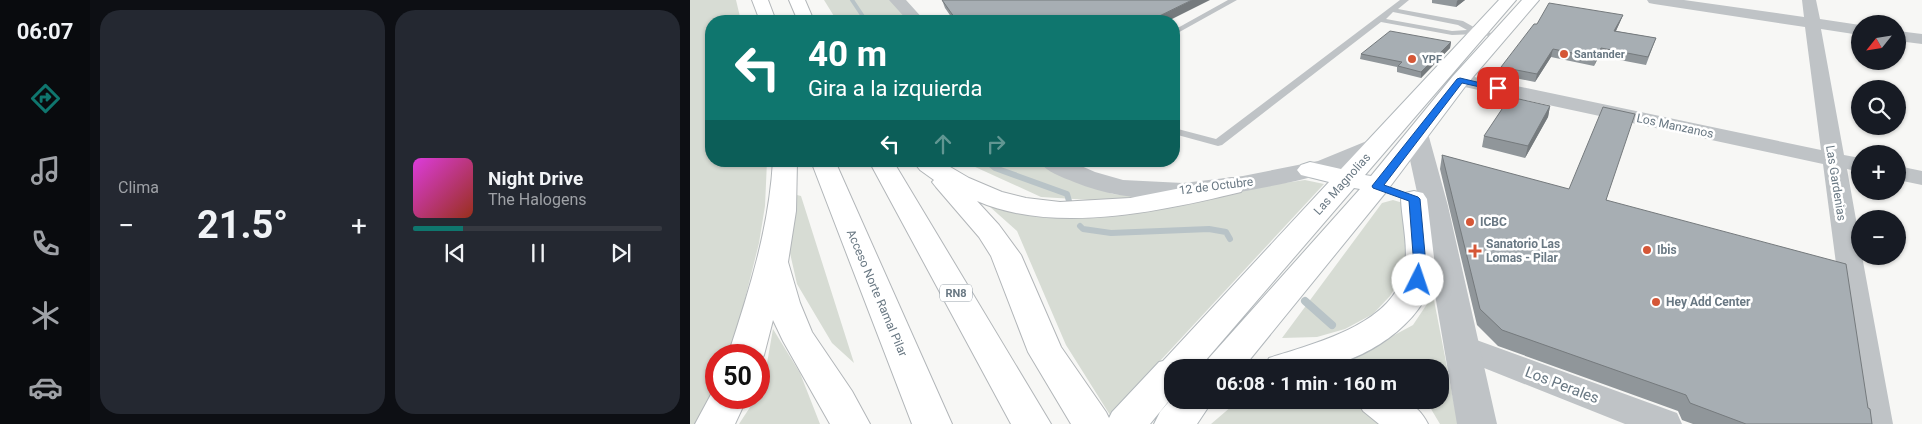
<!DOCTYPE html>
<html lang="es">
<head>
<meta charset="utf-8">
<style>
	body { margin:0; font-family:Roboto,sans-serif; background:#242831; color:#f1f3f6; height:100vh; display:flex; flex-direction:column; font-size:19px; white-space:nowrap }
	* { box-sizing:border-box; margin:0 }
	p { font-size:16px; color:#9ea1a6 }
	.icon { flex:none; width:28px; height:28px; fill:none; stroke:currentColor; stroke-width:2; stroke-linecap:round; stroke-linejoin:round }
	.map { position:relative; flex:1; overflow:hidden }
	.details { display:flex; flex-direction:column; gap:10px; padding:10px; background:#0d0f14; width:600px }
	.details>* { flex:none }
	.guide { position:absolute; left:15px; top:15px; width:475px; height:152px; border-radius:20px; box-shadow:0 1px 4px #0004; background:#0f766e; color:#fff; overflow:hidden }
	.needle { width:32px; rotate:240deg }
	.controls { position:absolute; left:1161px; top:15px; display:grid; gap:10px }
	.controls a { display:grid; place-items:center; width:55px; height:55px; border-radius:50%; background:#171b24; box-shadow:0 1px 4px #0004; font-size:25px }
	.speed { position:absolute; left:15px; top:344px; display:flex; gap:10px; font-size:25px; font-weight:700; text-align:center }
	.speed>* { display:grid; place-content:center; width:65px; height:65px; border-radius:50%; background:#171b24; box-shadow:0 1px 4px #0004; line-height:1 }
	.speed .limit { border:8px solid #d22; background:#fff; color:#111 }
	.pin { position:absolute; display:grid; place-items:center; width:42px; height:42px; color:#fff; margin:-21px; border-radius:10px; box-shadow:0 2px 8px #0006 }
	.me { position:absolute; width:55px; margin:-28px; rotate:4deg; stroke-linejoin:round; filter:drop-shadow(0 0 4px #0008) }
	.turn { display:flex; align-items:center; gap:18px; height:105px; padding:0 20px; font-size:22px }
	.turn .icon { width:65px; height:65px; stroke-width:2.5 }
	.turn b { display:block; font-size:35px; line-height:42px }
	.lanes { display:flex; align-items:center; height:48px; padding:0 20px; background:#0003; justify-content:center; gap:25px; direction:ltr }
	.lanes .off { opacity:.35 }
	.big { font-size:38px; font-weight:700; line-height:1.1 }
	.details .widget { flex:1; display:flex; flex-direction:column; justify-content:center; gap:8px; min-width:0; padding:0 18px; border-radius:20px; background:#242831 }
	.song { display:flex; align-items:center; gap:15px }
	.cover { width:60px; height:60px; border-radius:8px; background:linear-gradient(135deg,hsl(300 70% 55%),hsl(10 70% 35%)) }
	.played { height:5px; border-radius:2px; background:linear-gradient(90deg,#0f766e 20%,#363941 20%) }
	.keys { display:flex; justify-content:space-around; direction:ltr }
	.heat { display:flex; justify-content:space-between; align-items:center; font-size:28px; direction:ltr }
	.details .tiles { flex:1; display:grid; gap:10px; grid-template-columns:repeat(2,1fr) }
	.trip { position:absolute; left:474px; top:359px; width:285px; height:50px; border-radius:20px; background:#171b24; box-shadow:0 1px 4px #0004; font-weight:700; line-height:50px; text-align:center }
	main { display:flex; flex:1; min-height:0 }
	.menu { display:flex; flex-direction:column; width:90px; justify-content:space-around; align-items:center; background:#090b0e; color:#9ea1a6 }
	.menu .icon { width:35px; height:35px }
	.menu .on { color:#0f766e }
	.menu b { font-size:22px; color:#f1f3f6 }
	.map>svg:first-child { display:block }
	.green { fill:#d7dcd4 }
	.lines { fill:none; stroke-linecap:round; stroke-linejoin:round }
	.stream-far3 { stroke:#b8c3c7; stroke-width:4 }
	.stream-far2 { stroke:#b8c3c7; stroke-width:5 }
	.stream-far1 { stroke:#b8c3c7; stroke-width:6 }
	.stream { stroke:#b8c3c7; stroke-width:8 }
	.secondary-casing { stroke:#b1b7bb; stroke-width:2 }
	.motorway-casing { stroke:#b2b6b9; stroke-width:2 }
	.service { fill:#bfc3c6; fill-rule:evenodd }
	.minor { fill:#bfc3c6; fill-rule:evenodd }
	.tertiary { fill:#bfc3c6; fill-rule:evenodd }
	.secondary { fill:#fff; fill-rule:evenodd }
	.motorway { fill:#fff; fill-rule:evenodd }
	.wall { fill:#90969a }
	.shaded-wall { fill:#757a7d }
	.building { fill:#a7aeb3; stroke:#757a7d }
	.route { fill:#1a73e8; stroke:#114b97 }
	.poi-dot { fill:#d55737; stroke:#fff; stroke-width:2 }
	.labels { text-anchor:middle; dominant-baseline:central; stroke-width:5; stroke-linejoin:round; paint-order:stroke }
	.far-poi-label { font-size:11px; font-weight:bold; fill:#697883; stroke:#fff; text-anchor:start }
	.shield { fill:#fff; stroke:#96a0a8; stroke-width:1 }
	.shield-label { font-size:11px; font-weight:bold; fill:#697883 }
	.street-label { font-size:12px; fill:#697883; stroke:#fff }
	.poi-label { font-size:12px; font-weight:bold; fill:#697883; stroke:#fff; text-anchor:start }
	.near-street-label { font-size:15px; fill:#697883; stroke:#fff }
</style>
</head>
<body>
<main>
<nav class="menu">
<b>06:07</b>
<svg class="icon on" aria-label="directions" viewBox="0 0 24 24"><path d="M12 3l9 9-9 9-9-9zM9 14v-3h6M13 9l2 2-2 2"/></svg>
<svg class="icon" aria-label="music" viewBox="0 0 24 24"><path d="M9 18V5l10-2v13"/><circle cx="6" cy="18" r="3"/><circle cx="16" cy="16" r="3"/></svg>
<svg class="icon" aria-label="phone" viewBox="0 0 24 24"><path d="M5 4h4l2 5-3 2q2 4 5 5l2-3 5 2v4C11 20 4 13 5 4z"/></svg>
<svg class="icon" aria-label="climate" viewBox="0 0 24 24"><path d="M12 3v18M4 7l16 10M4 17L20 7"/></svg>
<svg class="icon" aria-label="car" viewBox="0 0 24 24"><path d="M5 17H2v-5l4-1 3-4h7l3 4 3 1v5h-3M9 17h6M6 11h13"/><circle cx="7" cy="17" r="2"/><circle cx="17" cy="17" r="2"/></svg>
</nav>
<section class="details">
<div class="tiles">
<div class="widget"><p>Clima</p>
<div class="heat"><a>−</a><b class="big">21.5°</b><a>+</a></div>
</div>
<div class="widget">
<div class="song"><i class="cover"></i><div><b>Night Drive</b><p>The Halogens</p></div></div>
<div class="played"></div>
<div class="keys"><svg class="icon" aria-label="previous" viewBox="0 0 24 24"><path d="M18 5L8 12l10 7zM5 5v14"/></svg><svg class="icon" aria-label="pause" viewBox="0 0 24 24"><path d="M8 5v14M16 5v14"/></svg><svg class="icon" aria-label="next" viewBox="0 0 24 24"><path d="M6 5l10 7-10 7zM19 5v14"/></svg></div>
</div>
</div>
</section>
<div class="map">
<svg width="1232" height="424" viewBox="0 0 1232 424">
	<rect width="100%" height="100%" fill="#f7f7f5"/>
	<path class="green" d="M0,0h46l5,21h-30v140h56l-2,45 -6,37 -28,112h-15v40l-16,29h-10z
		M134,0h68l18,21h-73z
		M272,161h76l40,21 35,12 30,3 -36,4 -66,-4z
		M615,180l19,4 -214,231 -44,-70 -49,-114 -37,-33 67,19z
		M103,194l8,2 53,167 -22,-20 -35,-59 -7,-31z
		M703,200l10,3 5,8 -3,60 -15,25 -17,18 -28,15 -28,8 -35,1 100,-135z
		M743,295l25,129h-18l-9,-15 -8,-9h17v-32l-68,-1 -24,-7 65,-35z
		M83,329l27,44 20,51h-81l17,-26h3v-5l4,-7z
		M549,400h116l15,6 19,18h-178z"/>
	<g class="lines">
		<path class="stream-far3" d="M162,0l14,21"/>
		<path class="stream-far2" d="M296,161l6,4"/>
		<path class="stream-far1" d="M300,164l5,4 72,26 2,7
			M390,226l3,3 28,4 98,-4 17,3 4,7"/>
		<path class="stream" d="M615,301l27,24"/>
		<g class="secondary-casing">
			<path id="secondary" d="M809,0h17l-151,175 6,1 82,-100 69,-76h17l-72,84 -81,108 -143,176h-39l5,-10 151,-169 -6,-1 -155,180h-27v29l-22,27h-44l6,-12 47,-50 4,-1 166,-179 -28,-7 -4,-5 4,-5 9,-3 31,7z
				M724,191l9,2 4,6 8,67c-4,52 -62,90 -109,101 -17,4 -44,1 -62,1l5,-10c44,-14 121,-33 134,-83 7,-24 -1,-52 -2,-76l4,-6z
				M482,398v2h41l-16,24h-43l6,-12z"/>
		</g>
		<g class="motorway-casing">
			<path id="motorway" d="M62,0h16l8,21h-16z
				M99,0h16l9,21h-16z
				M83,161h24l-1,50 -8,51 12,41 12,29 40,59 18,33h-40l-47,-83 -10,-21 -9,35 -5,9v-9h-31c21,-64 41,-126 45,-194z
				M121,161h24l117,263h-40z
				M179,161h24l158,263h-40z
				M223,161h27l29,17 33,14 24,6 34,4 70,-4 102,-20 9,2 4,6 -4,6c-79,19 -186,43 -264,9l22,24 22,30 40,92 45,65 6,12h-41l-43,-72 -37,-96 -12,-19 -43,-50 -4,-5 2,-2 -14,-10z
				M25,387h1v11h31l-12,26h-40z
				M667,400c30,0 55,-8 71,24h-49l-16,-13z"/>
		</g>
		<path class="service" d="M538,0h9l-63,35v-5z
			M710,0h9l-11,9 65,12 16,9 25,6 -4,2 -23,-4 -25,1 -71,-13 -159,123 -4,1 -44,-12v-6l42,11zM703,12l65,13 9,5 -15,1 -66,-12z"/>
		<path class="minor" d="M957,0h37l120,17 -2,-17h14l4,19 40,6v10l-39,-6 23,126 16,3v14l-13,-3 13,73v14h2l31,168h-36l-34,-260 -363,-78 -7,-2 -2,-4 2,-4 7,-2 361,76 -16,-123 -151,-23 -5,-1z
			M1208,31l24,3v10l-24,-3z
			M1208,166l24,5v14l-24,-5z
			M770,334l217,79 5,11h-57l-176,-70 -5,-8 5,-8z"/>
		<path class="tertiary" d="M199,0h17l19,21h-17z
			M727,130l8,2 4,5 19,69 49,218h-40l-37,-218 -15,-69 4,-5z
			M689,136l8,2 4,5 -4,5c-11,6 -22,13 -33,17 -20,8 -42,12 -63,17 -71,15 -147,29 -217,0 -12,-5 -28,-10 -35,-21h31l25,11 28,8 60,3 60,-7 75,-15z"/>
		<use href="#secondary" class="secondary"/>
		<use href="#motorway" class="motorway"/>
	</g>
	<path class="wall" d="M252,0l226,21h-214l-9,-13z
		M742,0h33l-9,7 -24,-4z
		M933,15l-3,7 -4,9 40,7 -10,27 -47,-9 -5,10 -43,-9 -16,25 -35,-7 1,-8z
		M761,42l-1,6 -29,30 -24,-6v-5l-37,-8 1,-5z
		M860,106l-2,11 -23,41 -43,-11 2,-11z
		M752,155l165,45 261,208 4,16h-179l-11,-4 -4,-9 -180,-65 -21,-21 -37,-156z"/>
	<path class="shaded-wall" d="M502,0h18l-42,21h-19z
		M768,0h7l-9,7 1,-6z
		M933,15l-3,7 -8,17 2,-8z
		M349,17l1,4h-13z
		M761,42l-1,6 -29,30v-6z
		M911,48l-2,8 -5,10 3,-8z
		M863,49l-2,8 -16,25 2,-8z
		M860,106l-2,11 -23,41 3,-12z"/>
	<path class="building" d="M252,0h250l-43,21h-93l-17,-4 -12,4h-70z
		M859,3l74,12 -9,16 42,7 -8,19 -47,-9 -4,10 -44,-9 -16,25 -36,-7 33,-43h3z
		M700,31l61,11 -30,30 -23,-6 4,-4 -41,-8z
		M820,97l40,9 -22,40 -44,-10z
		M913,107l32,7 -29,86 240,64 22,144 2,1 2,15h-126l-56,-21 -4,-8 -184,-65 -22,-21 -38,-154 127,34z"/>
	<path class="route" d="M770,78l42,10 -4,3 -36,-8 -78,102 34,12 2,2 5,55 -1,26 -6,4 -7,-4 2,-26 -4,-53 -36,-13 -1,-2 85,-107z"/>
	<g class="poi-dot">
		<circle cx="874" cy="54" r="5"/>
		<circle cx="722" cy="59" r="5"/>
		<circle cx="780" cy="222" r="5"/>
		<circle cx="957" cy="250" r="5"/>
		<path d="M782.5 243.5h5v5h5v5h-5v5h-5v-5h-5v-5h5z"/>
		<circle cx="966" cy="302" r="5"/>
	</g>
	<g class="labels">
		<g class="far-poi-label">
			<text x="884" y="54">Santander</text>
			<text x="732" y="59">YPF</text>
		</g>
		<rect class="shield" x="250" y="284.5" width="32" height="17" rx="4"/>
		<g class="shield-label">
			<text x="266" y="293">RN8</text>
		</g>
		<g class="street-label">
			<text transform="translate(985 126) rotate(12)">Los Manzanos</text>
			<text transform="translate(1146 183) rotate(81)">Las Gardenias</text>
			<text transform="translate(652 184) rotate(-48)">Las Magnolias</text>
			<text transform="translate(526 186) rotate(-7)">12 de Octubre</text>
			<text transform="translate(187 293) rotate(67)">Acceso Norte Ramal Pilar</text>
		</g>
		<g class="poi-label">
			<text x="790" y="222">ICBC</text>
			<text x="796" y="244">Sanatorio Las<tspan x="796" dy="14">Lomas - Pilar</tspan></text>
			<text x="967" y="250">Ibis</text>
			<text x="976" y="302">Hey Add Center</text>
		</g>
		<g class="near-street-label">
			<text transform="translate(872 385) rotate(21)">Los Perales</text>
		</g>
	</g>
</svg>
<div class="controls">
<a><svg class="needle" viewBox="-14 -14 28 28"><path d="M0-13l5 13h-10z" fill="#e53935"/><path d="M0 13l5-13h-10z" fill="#9ea1a6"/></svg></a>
<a><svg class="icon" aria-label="search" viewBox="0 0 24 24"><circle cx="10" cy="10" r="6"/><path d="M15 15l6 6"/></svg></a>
<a>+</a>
<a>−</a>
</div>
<div class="speed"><div class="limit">50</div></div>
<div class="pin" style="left:808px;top:88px;background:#d93025"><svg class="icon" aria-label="arrive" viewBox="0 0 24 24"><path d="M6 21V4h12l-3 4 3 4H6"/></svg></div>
<svg class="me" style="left:728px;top:280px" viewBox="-20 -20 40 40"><circle r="19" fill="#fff"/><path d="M0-13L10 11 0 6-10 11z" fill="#1a73e8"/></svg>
<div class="trip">06:08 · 1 min · 160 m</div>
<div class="guide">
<div class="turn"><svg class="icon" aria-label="left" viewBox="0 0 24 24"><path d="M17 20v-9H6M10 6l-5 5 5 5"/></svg><div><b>40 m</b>Gira a la izquierda</div></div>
<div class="lanes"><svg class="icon" aria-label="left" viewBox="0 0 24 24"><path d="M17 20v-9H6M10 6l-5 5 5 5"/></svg><svg class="icon off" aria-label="ahead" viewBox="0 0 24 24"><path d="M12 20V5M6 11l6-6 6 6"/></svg><svg class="icon off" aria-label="right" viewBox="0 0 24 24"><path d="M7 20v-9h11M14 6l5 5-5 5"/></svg></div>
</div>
</div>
</main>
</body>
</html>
